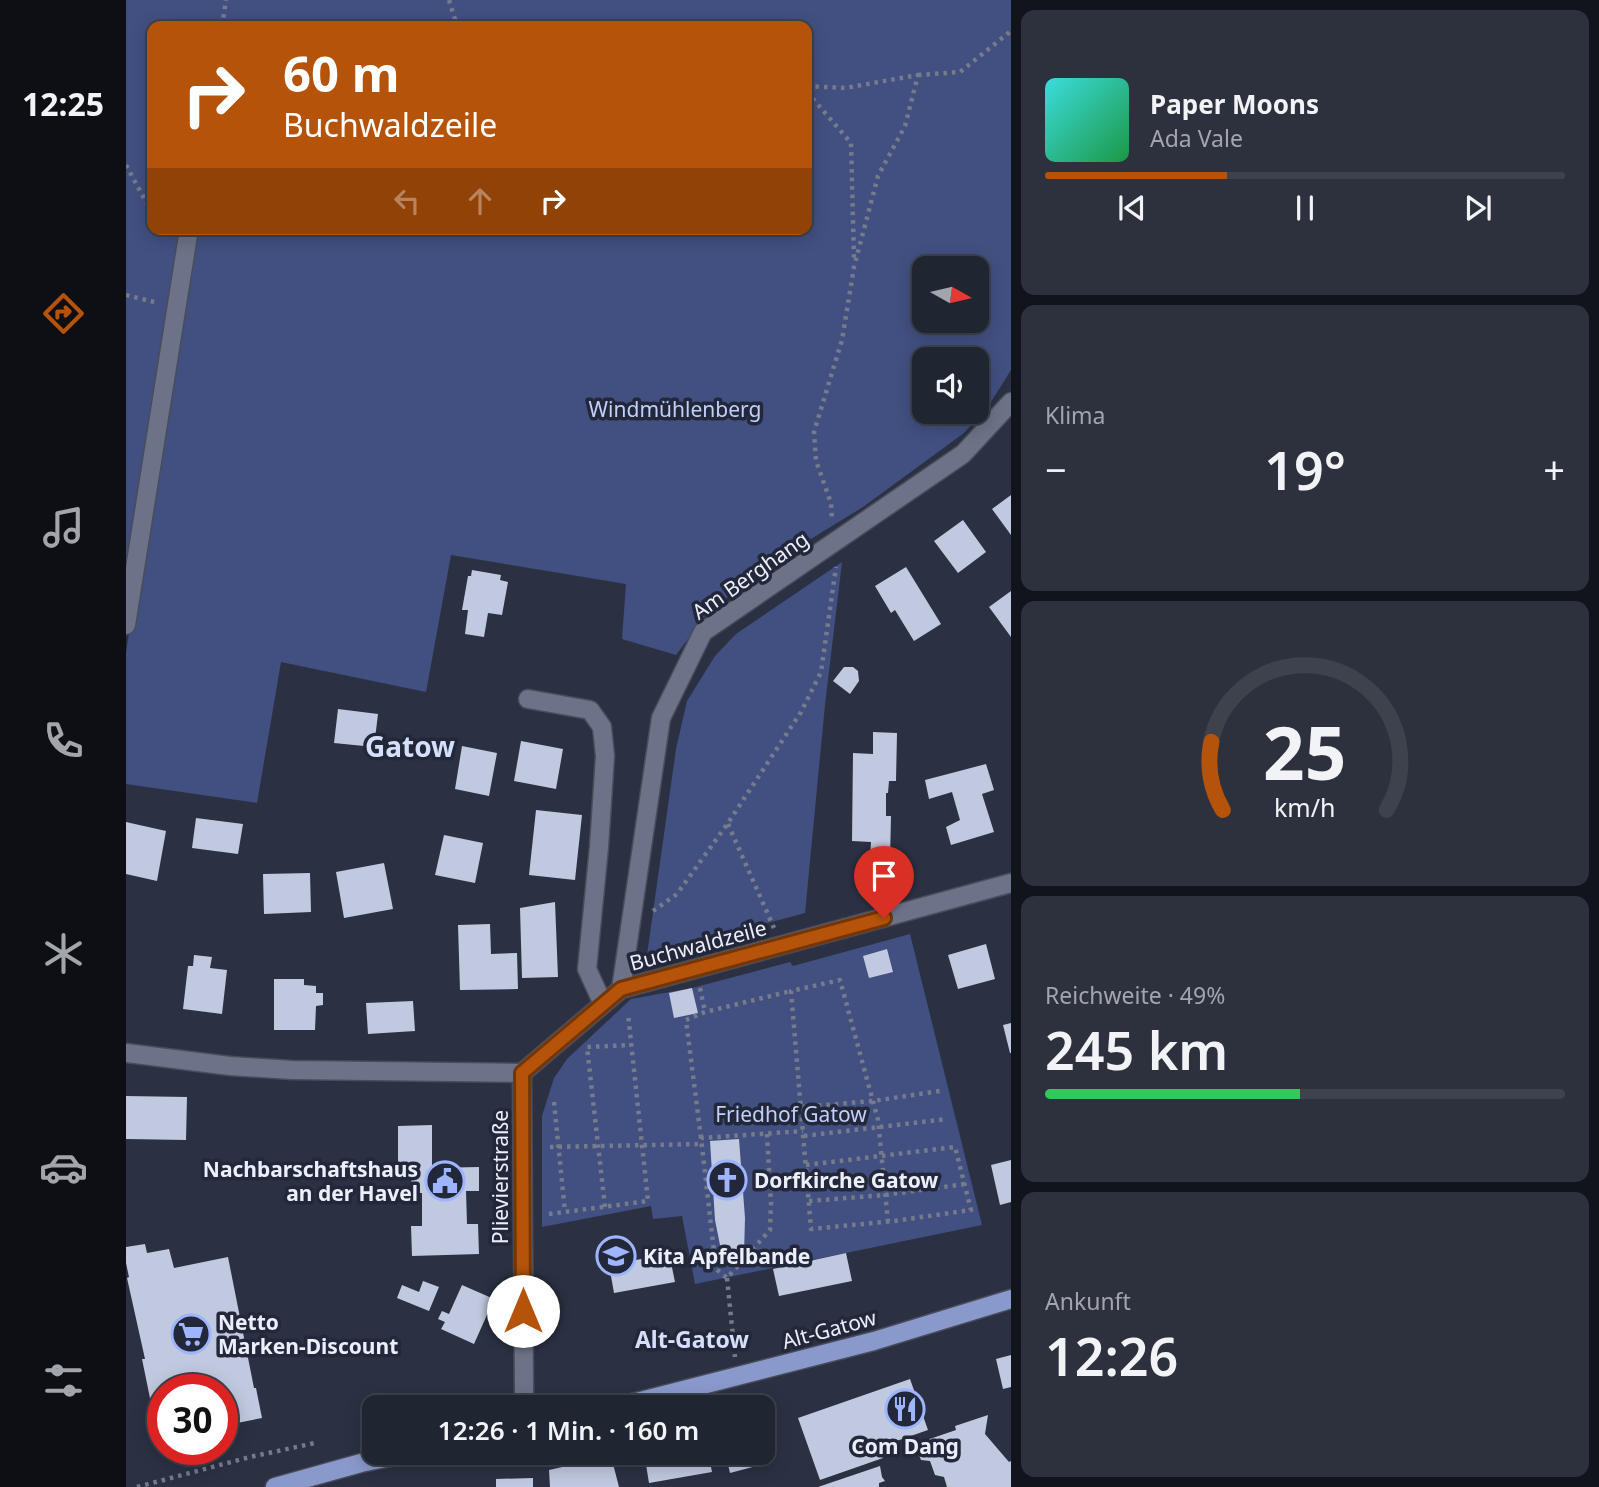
<!DOCTYPE html>
<html lang="de">
<head>
<meta charset="utf-8">
<style>
	body { margin:0; font-family:"Noto Sans",sans-serif; background:#2d313e; color:#f1f3f6; height:100vh; display:flex; flex-direction:column; font-size:26px; white-space:nowrap }
	* { box-sizing:border-box; margin:0 }
	p { font-size:23px; color:#a2a5ac }
	.icon { flex:none; width:38px; height:38px; fill:none; stroke:currentColor; stroke-width:2; stroke-linecap:round; stroke-linejoin:round }
	.map { position:relative; flex:1; overflow:hidden }
	.drawer { display:flex; flex-direction:column; gap:10px; padding:10px; background:#12141c; width:588px }
	.drawer>* { flex:none }
	.guide { position:absolute; left:21px; top:21px; width:665px; height:214px; border-radius:14px; box-shadow:0 4px 18px #0003,0 0 0 2px #3d424d; background:#b45309; color:#fff; overflow:hidden }
	.needle { width:46px; rotate:98deg }
	.fabs { position:absolute; left:786px; top:256px; display:grid; gap:14px }
	.fabs a { display:grid; place-items:center; width:77px; height:77px; border-radius:14px; background:#202532; box-shadow:0 4px 18px #0003,0 0 0 2px #3d424d; font-size:35px }
	.speed { position:absolute; left:21px; top:1374px; display:flex; gap:14px; font-size:35px; font-weight:700; text-align:center }
	.speed>* { display:grid; place-content:center; width:91px; height:91px; border-radius:50%; background:#202532; box-shadow:0 4px 18px #0003,0 0 0 2px #3d424d; line-height:1 }
	.speed .limit { border:10px solid #d22; background:#fff; color:#111 }
	.pin { position:absolute; display:grid; place-items:center; width:60px; height:60px; color:#fff; margin:-72px -30px; border-radius:50% 50% 50% 0; rotate:-45deg; box-shadow:0 0 7px #0007 }
	.pin .icon { rotate:45deg }
	.me { position:absolute; width:77px; margin:-38px; rotate:0deg; stroke-linejoin:round; filter:drop-shadow(0 0 5px #0008) }
	.turn { display:flex; align-items:center; gap:24px; height:147px; padding:0 21px; font-size:32px }
	.turn .icon { width:91px; height:91px; stroke-width:2.5 }
	.turn b { display:block; font-size:49px; line-height:60px }
	.lanes { display:flex; align-items:center; height:66px; padding:0 21px; background:#0003; justify-content:center; gap:35px; direction:ltr }
	.lanes .off { opacity:.35 }
	.big { font-size:52px; font-weight:600; line-height:1.1 }
	.drawer .widget { flex:1; display:flex; flex-direction:column; justify-content:center; gap:10px; min-width:0; padding:0 24px; border-radius:14px; background:#2d313e }
	.drawer .dial { align-items:center; gap:0 }
	.dial svg { height:182px; overflow:visible; fill:none; stroke:#3d424d; stroke-width:7; stroke-linecap:round; text-anchor:middle }
	.dial text { fill:#f1f3f6; stroke:none }
	.song { display:flex; align-items:center; gap:21px }
	.cover { width:84px; height:84px; border-radius:10px; background:linear-gradient(135deg,hsl(180 70% 55%),hsl(140 70% 35%)) }
	.played { height:7px; border-radius:4px; background:linear-gradient(90deg,#b45309 35%,#3d424d 35%) }
	.keys { display:flex; justify-content:space-around; direction:ltr }
	.heat { display:flex; justify-content:space-between; align-items:center; font-size:38px; direction:ltr }
	.charge { height:10px; border-radius:5px; background:linear-gradient(90deg,#34c759 49%,#3d424d 0) }
	.trip { position:absolute; left:236px; top:1395px; width:413px; height:70px; border-radius:14px; background:#202532; box-shadow:0 4px 18px #0003,0 0 0 2px #3d424d; font-weight:600; line-height:70px; text-align:center }
	main { display:flex; flex:1; min-height:0 }
	.tabs { display:flex; flex-direction:column; width:126px; justify-content:space-around; align-items:center; background:#0d0f14; color:#a2a5ac }
	.tabs .icon { width:49px; height:49px }
	.tabs .current { color:#b45309 }
	.tabs b { font-size:32px; color:#f1f3f6 }
	.map>svg:first-child { display:block }
	.green { fill:#425081; fill-rule:evenodd }
	.building { fill:#c1c9e0 }
	.lines { fill:none; stroke-linecap:round; stroke-linejoin:round }
	.minor-casing { stroke:#484c5b; stroke-width:21 }
	.major-casing { stroke:#484c5b; stroke-width:21 }
	.path { stroke:#757b8a; stroke-width:4.5; stroke-dasharray:3.5 5; stroke-linecap:butt }
	.minor { stroke:#6c7388; stroke-width:18 }
	.major { stroke:#8a99cc; stroke-width:18 }
	.route-casing { stroke:#753606; stroke-width:18 }
	.route { stroke:#b45309; stroke-width:12 }
	.labels { text-anchor:middle; dominant-baseline:central; stroke-width:7; stroke-linejoin:round; paint-order:stroke }
	.park-label { font-size:21px; fill:#c1cff9; stroke:#222739 }
	.street-label { font-size:21px; fill:#ebeffb; stroke:#222739 }
	.poi-label { font-size:21px; font-weight:bold; fill:#ebeffb; stroke:#222739; text-anchor:start }
	.neighbourhood-label { font-size:23px; font-weight:bold; fill:#d5dffb; stroke:#222739 }
	.district-label { font-size:28px; font-weight:bold; fill:#d5dffb; stroke:#222739 }
</style>
</head>
<body>
<main>
<nav class="tabs">
<b>12:25</b>
<svg class="icon current" aria-label="directions" viewBox="0 0 24 24"><path d="M12 3l9 9-9 9-9-9zM9 14v-3h6M13 9l2 2-2 2"/></svg>
<svg class="icon" aria-label="music" viewBox="0 0 24 24"><path d="M9 18V5l10-2v13"/><circle cx="6" cy="18" r="3"/><circle cx="16" cy="16" r="3"/></svg>
<svg class="icon" aria-label="phone" viewBox="0 0 24 24"><path d="M5 4h4l2 5-3 2q2 4 5 5l2-3 5 2v4C11 20 4 13 5 4z"/></svg>
<svg class="icon" aria-label="climate" viewBox="0 0 24 24"><path d="M12 3v18M4 7l16 10M4 17L20 7"/></svg>
<svg class="icon" aria-label="car" viewBox="0 0 24 24"><path d="M5 17H2v-5l4-1 3-4h7l3 4 3 1v5h-3M9 17h6M6 11h13"/><circle cx="7" cy="17" r="2"/><circle cx="17" cy="17" r="2"/></svg>
<svg class="icon" aria-label="filters" viewBox="0 0 24 24"><path d="M4 7h16M4 17h16"/><circle cx="9" cy="7" r="2"/><circle cx="15" cy="17" r="2"/></svg>
</nav>
<div class="map">
<svg width="885" height="1487" viewBox="0 0 885 1487">
	<rect width="100%" height="100%" fill="#2b3143"/>
	<path class="green" d="M0,0h885v370l-22,35 -25,28 -101,74 -57,35 -71,49 -30,25 -29,39 -54,-16 4,-55 -175,-29 -25,137 -145,-30 -24,141 -131,-19v-131l6,-40 -6,1zM26,26h655v203h-655zM798,268h52v52h-52zM798,359h52v52h-52z
		M716,562l-17,143 -20,208 -158,42 29,-206 11,-48 28,-45 21,-22z
		M784,934l72,291 -287,59 -13,-68 -29,3 -2,-13 -109,21v-111l12,-38 13,-19 64,-60 61,-11 98,-26 3,4z"/>
	<path class="building" d="M885,495v40l-19,-26z
		M837,520l23,32 -28,21 -24,-32z
		M780,567l35,57 -27,17 -19,-31 -4,3 -16,-27z
		M346,570l29,5 -1,5 8,2 -6,33 -14,-2 -4,24 -19,-3 3,-24h-6l6,-34h3z
		M885,591v46l-22,-30z
		M718,667h9l5,4 1,10 -9,13 -17,-13z
		M212,709l40,5 -4,33 -40,-4z
		M747,732l24,1 -1,48h-7l-1,12h-2v23h5l-1,43h-20l1,-17 -19,-1 1,-88 20,1z
		M395,741l42,8 -7,40 -42,-8z
		M336,746l35,7 -8,43 -34,-7z
		M860,764l8,26 -12,4 12,38 -43,13 -5,-18 14,-7 -8,-28 -23,7 -4,-19z
		M410,810l46,5 -7,65 -46,-5z
		M70,818l47,6 -5,30 -46,-6z
		M0,822l40,9 -9,50 -31,-7z
		M318,835l39,8 -8,40 -40,-8z
		M258,863l9,46 -49,9 -8,-46z
		M184,873l1,39 -47,2 -1,-40z
		M429,902l3,75 -36,1 -2,-70z
		M364,924l1,30 26,-1 1,36 -58,1 -2,-65z
		M860,944l9,35 -37,10 -10,-34z
		M761,949l6,23 -24,6 -6,-22z
		M68,955l18,2 -2,11 17,2 -5,44 -39,-5 5,-43h5z
		M148,979h30v6l12,1v7h7v12l-7,1 -1,24h-41z
		M566,988l6,25 -24,5 -5,-25z
		M287,1001l2,30 -47,3 -2,-31z
		M885,1023v30h-1l-7,-28z
		M0,1096l61,1 -1,43 -60,-1z
		M306,1125v43l47,-1v24h-13l1,33h11l1,30 -67,2 -1,-30h11v-33h-10l-1,-22h-13v-45z
		M613,1139l6,79 -1,36 -22,1 -7,-35 -5,-79z
		M885,1160v42l-11,3 -9,-40z
		M19,1244l2,9 22,-4 5,19 54,-11 26,131h2l6,30 -40,8v-36h-59v48l-8,2 -7,-31 4,-1 -10,-49h3l-18,-81 2,-1 -3,-14v-16z
		M542,1248l7,34 -61,11 -5,-28 38,-7 -1,-6z
		M720,1253l6,28 -73,15 -6,-27z
		M297,1281l16,6 -10,24 -32,-13 5,-13 17,7z
		M336,1285l32,14 -20,45 -33,-15 4,-7 -7,-3 4,-8 7,3z
		M885,1355v32l-8,2 -7,-30z
		M784,1379l18,51 -46,16 3,9 -3,1 1,2 -63,22 -22,-62z
		M862,1415l-3,19 24,28 2,-1v26h-64l-3,-10 -9,-2 -5,-14 -9,-1 -6,-16 41,-14 -1,-4z
		M518,1452h64l4,20 -63,11z
		M599,1452h36l3,12 -34,9z
		M485,1456l8,31h-69l-1,-17z
		M754,1466l2,11 3,4 -6,2v4h-61z
		M407,1478v9h-37v-8z"/>
	<g class="lines">
		<g class="minor-casing">
			<path id="minor" d="M0,625l63,-396
				M402,699l62,11 12,17 3,29 -6,91 -12,122 16,35
				M495,989l40,-271 42,-86 260,-178 48,-52
				M0,1053l104,13 62,4 230,3 99,-84 390,-106
				M396,1073l2,321 2,13"/>
		</g>
		<g class="major-casing">
			<path id="major" d="M491,1407l257,-66 137,-42
				M149,1487l86,-24 53,-11"/>
		</g>
		<path class="path" d="M323,0l8,26
			M96,26l4,-26
			M792,75l42,-3 51,-41
			M681,86l38,2 73,-13 -13,51 -27,50 -24,91 -12,73 -28,92 2,29 15,42 1,17
			M681,92l44,51 3,116
			M0,165l26,48
			M0,295l32,8
			M602,824l46,104
			M527,911l24,-17 51,-71 73,-111 20,-40 15,-105
			M574,988l5,24
			M428,1102l11,110
			M675,1107l72,-6 67,-10
			M641,1134l4,69 -1,27 -43,48 -11,-9 -15,-131 102,-7
			M678,1136l143,-17
			M575,1138l-15,-118 19,-8 86,-21
			M424,1147l152,-3
			M680,1165l149,-18 16,63 -77,11 -83,8 -20,-238 49,-11 38,140 10,102
			M683,1201l76,-6 80,-11
			M479,1207l-18,-160 44,-2
			M423,1214l99,-13 -20,-187
			M601,1278l8,79
			M11,1487l113,-30 65,-14"/>
		<use href="#minor" class="minor"/>
		<use href="#major" class="major"/>
	</g>
	<g class="lines">
		<g class="route-casing">
			<path id="route" d="M397,1311l-1,-238 99,-84 263,-71"/>
		</g>
		<use href="#route" class="route"/>
	</g>
	<defs>
		<g id="church-ring" transform="scale(2.0125)"><circle r="9.5" fill="#222739" stroke="#9eb4fd" stroke-width="1.5"/><path d="M-1.2-6h2.4v3.5h3.3v2.4h-3.3V6h-2.4V-.1h-3.3v-2.4h3.3Z" fill="#9eb4fd"/></g>
		<g id="civic-ring" transform="scale(2.0125)"><circle r="9.5" fill="#222739" stroke="#9eb4fd" stroke-width="1.5"/><path d="M-.6-6.5H3V-4.5H.6V-3L4-1V1h2V6H-6V1h2V-1L-.6-3ZM-1.2 2.5V6h2.4V2.5Z" fill="#9eb4fd"/></g>
		<g id="school-ring" transform="scale(2.0125)"><circle r="9.5" fill="#222739" stroke="#9eb4fd" stroke-width="1.5"/><path d="M0-5L7-2L0 1L-7-2ZM-4 1L0 2.5L4 1V4Q0 6-4 4Z" fill="#9eb4fd"/></g>
		<g id="supermarket-ring" transform="scale(2.0125)"><circle r="9.5" fill="#222739" stroke="#9eb4fd" stroke-width="1.5"/><path d="M-6-5.5h2.5l.6 2H6L4.5 2H-2.5L-4.4-4H-6ZM-1.5 3.2a1.3 1.3 0 1 0 .1 0ZM3 3.2a1.3 1.3 0 1 0 .1 0Z" fill="#9eb4fd"/></g>
		<g id="restaurant-ring" transform="scale(2.0125)"><circle r="9.5" fill="#222739" stroke="#9eb4fd" stroke-width="1.5"/><path d="M-5-6h1v4h1v-4h1v4h1v-4h1v5L-1.5 .5V6h-2V.5L-5-1ZM5-6V6H3V1.5H1.5Q1.5-4 5-6Z" fill="#9eb4fd"/></g>
	</defs>
	<g fill-rule="evenodd">
		<use href="#church-ring" x="601" y="1180"/>
		<use href="#civic-ring" x="319" y="1181"/>
		<use href="#school-ring" x="490" y="1256"/>
		<use href="#supermarket-ring" x="65" y="1334"/>
		<use href="#restaurant-ring" x="779" y="1409"/>
	</g>
	<g class="labels">
		<g class="park-label">
			<text x="549" y="409">Windmühlenberg</text>
			<text x="665" y="1114">Friedhof Gatow</text>
		</g>
		<g class="street-label">
			<text transform="translate(624 575) rotate(-35)">Am Berghang</text>
			<text transform="translate(572 945) rotate(-15)">Buchwaldzeile</text>
			<text transform="translate(374 1177) rotate(-90)">Plievierstraße</text>
			<text transform="translate(703 1329) rotate(-15)">Alt-Gatow</text>
		</g>
		<g class="poi-label">
			<text x="292" y="1169" text-anchor="end">Nachbarschaftshaus<tspan x="292" dy="24">an der Havel</tspan></text>
			<text x="628" y="1180">Dorfkirche Gatow</text>
			<text x="517" y="1256">Kita Apfelbande</text>
			<text x="92" y="1322">Netto<tspan x="92" dy="24">Marken-Discount</tspan></text>
			<text x="779" y="1446" text-anchor="middle">Com Dang</text>
		</g>
		<g class="neighbourhood-label">
			<text x="566" y="1339">Alt-Gatow</text>
		</g>
		<g class="district-label">
			<text x="284" y="746">Gatow</text>
		</g>
	</g>
</svg>
<div class="fabs">
<a><svg class="needle" viewBox="-14 -14 28 28"><path d="M0-13l5 13h-10z" fill="#e53935"/><path d="M0 13l5-13h-10z" fill="#a2a5ac"/></svg></a>
<a><svg class="icon" aria-label="sound" viewBox="0 0 24 24"><path d="M4 9h4l5-4v14l-5-4H4zM17 9q2 3 0 6"/></svg></a>
</div>
<div class="speed"><div class="limit">30</div></div>
<div class="pin" style="left:758px;top:918px;background:#d93025"><svg class="icon" aria-label="arrive" viewBox="0 0 24 24"><path d="M6 21V4h12l-3 4 3 4H6"/></svg></div>
<svg class="me" style="left:397px;top:1311px" viewBox="-20 -20 40 40"><circle r="19" fill="#fff"/><path d="M0-13L10 11 0 6-10 11z" fill="#b45309"/></svg>
<div class="trip">12:26 · 1 Min. · 160 m</div>
<div class="guide">
<div class="turn"><svg class="icon" aria-label="right" viewBox="0 0 24 24"><path d="M7 20v-9h11M14 6l5 5-5 5"/></svg><div><b>60 m</b>Buchwaldzeile</div></div>
<div class="lanes"><svg class="icon off" aria-label="left" viewBox="0 0 24 24"><path d="M17 20v-9H6M10 6l-5 5 5 5"/></svg><svg class="icon off" aria-label="ahead" viewBox="0 0 24 24"><path d="M12 20V5M6 11l6-6 6 6"/></svg><svg class="icon" aria-label="right" viewBox="0 0 24 24"><path d="M7 20v-9h11M14 6l5 5-5 5"/></svg></div>
</div>
</div>
<section class="drawer">
<div class="widget">
<div class="song"><i class="cover"></i><div><b>Paper Moons</b><p>Ada Vale</p></div></div>
<div class="played"></div>
<div class="keys"><svg class="icon" aria-label="previous" viewBox="0 0 24 24"><path d="M18 5L8 12l10 7zM5 5v14"/></svg><svg class="icon" aria-label="pause" viewBox="0 0 24 24"><path d="M8 5v14M16 5v14"/></svg><svg class="icon" aria-label="next" viewBox="0 0 24 24"><path d="M6 5l10 7-10 7zM19 5v14"/></svg></div>
</div>
<div class="widget"><p>Klima</p>
<div class="heat"><a>−</a><b class="big">19°</b><a>+</a></div>
</div>
<div class="widget dial"><svg viewBox="0 0 100 80">
<path d="M14 69A42 42 0 1 1 86 69"/>
<path d="M14 69A42 42 0 0 1 9 39" stroke="#b45309"/>
<text x="50" y="56" font-size="32" font-weight="700">25</text>
<text x="50" y="72" font-size="11">km/h</text>
</svg></div>
<div class="widget"><p>Reichweite · 49%</p><b class="big">245 km</b><div class="charge"></div></div>
<div class="widget"><p>Ankunft</p><b class="big">12:26</b></div>
</section>
</main>
</body>
</html>
